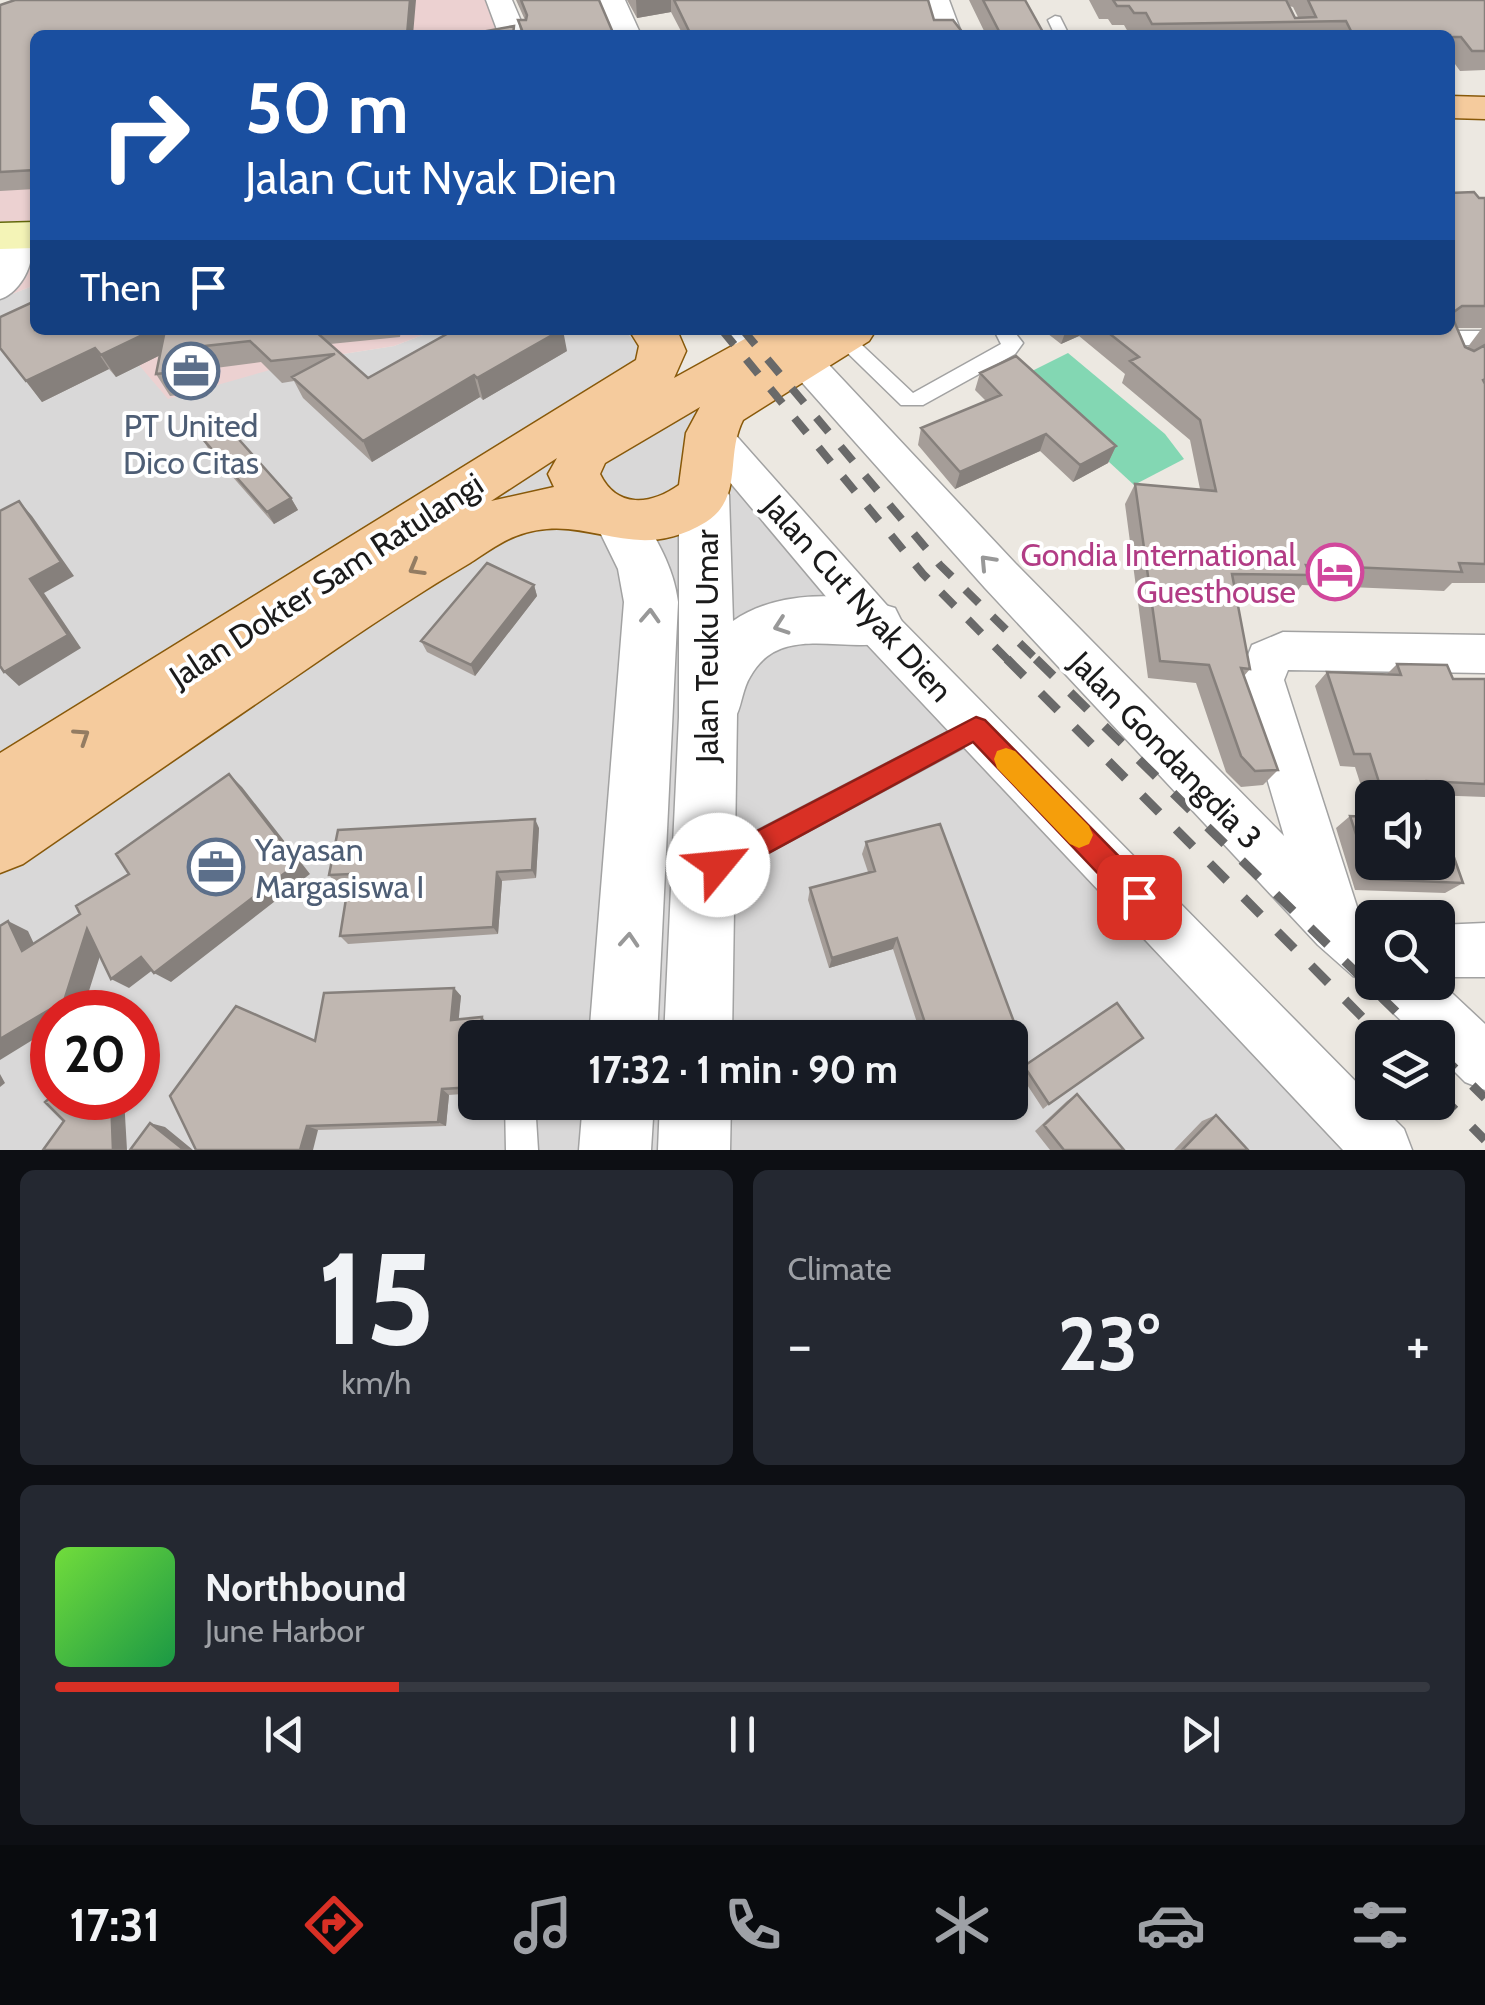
<!DOCTYPE html>
<html lang="en">
<head>
<meta charset="utf-8">
<style>
	body { margin:0; font-family:Cabin,sans-serif; background:#242831; color:#f1f3f6; height:100vh; display:flex; flex-direction:column; font-size:38px; white-space:nowrap }
	* { box-sizing:border-box; margin:0 }
	p { font-size:32px; color:#9ea1a6 }
	.icon { flex:none; width:55px; height:55px; fill:none; stroke:currentColor; stroke-width:2; stroke-linecap:round; stroke-linejoin:round }
	.map { position:relative; height:1150px; overflow:hidden }
	.sheet { display:flex; flex-direction:column; gap:20px; padding:20px; background:#0d0f14; flex:1 }
	.sheet>* { flex:none }
	.top-card { position:absolute; left:30px; top:30px; width:1425px; height:305px; border-radius:15px; box-shadow:0 2px 8px #0004; background:#1a4fa0; color:#fff; overflow:hidden }
	.fabs { position:absolute; left:1355px; top:780px; display:grid; gap:20px }
	.fabs a { display:grid; place-items:center; width:100px; height:100px; border-radius:15px; background:#171b24; box-shadow:0 2px 8px #0004; font-size:50px }
	.speed { position:absolute; left:30px; top:990px; display:flex; gap:20px; font-size:50px; font-weight:700; text-align:center }
	.speed>* { display:grid; place-content:center; width:130px; height:130px; border-radius:50%; background:#171b24; box-shadow:0 2px 8px #0004; line-height:1 }
	.speed .limit { border:15px solid #d22; background:#fff; color:#111 }
	.pin { position:absolute; display:grid; place-items:center; width:85px; height:85px; color:#fff; margin:-42px; border-radius:20px; box-shadow:0 5px 15px #0006 }
	.me { position:absolute; width:110px; margin:-55px; rotate:62deg; stroke-linejoin:round; filter:drop-shadow(0 0 8px #0008) }
	.turn { display:flex; align-items:center; gap:35px; height:210px; padding:0 50px; font-size:45px }
	.turn .icon { width:130px; height:130px; stroke-width:2.5 }
	.turn b { display:block; font-size:70px; line-height:85px }
	.then { display:flex; align-items:center; height:95px; padding:0 50px; background:#0003; gap:20px; font-size:38px }
	.big { font-size:75px; font-weight:700; line-height:1.1 }
	.sheet .card { flex:1; display:flex; flex-direction:column; justify-content:center; gap:15px; min-width:0; padding:0 35px; border-radius:15px; background:#242831 }
	.sheet .dial { align-items:center; gap:0 }
	.dial b { font-size:130px; line-height:1 }
	.song { display:flex; align-items:center; gap:30px }
	.cover { width:120px; height:120px; border-radius:15px; background:linear-gradient(135deg,hsl(100 70% 55%),hsl(140 70% 35%)) }
	.played { height:10px; border-radius:5px; background:linear-gradient(90deg,#d93025 25%,#363941 25%) }
	.keys { display:flex; justify-content:space-around; direction:ltr }
	.heat { display:flex; justify-content:space-between; align-items:center; font-size:55px; direction:ltr }
	.sheet .tiles { flex:1; display:grid; gap:20px; grid-template-columns:1fr 1fr }
	.card:last-child { grid-column:span 2 }
	.trip { position:absolute; left:458px; top:1020px; width:570px; height:100px; border-radius:15px; background:#171b24; box-shadow:0 2px 8px #0004; font-weight:700; line-height:100px; text-align:center }
	.dock { display:flex; height:160px; justify-content:space-around; align-items:center; background:#090b0e; color:#9ea1a6 }
	.dock .icon { width:70px; height:70px }
	.dock .active { color:#d93025 }
	.dock b { font-size:45px; color:#f1f3f6 }
	.map>svg:first-child { display:block }
	.residential { fill:#d9d8d8; fill-rule:evenodd }
	.commercial { fill:#ecd1d1 }
	.pitch { fill:#83d7b3 }
	.lines { fill:none; stroke-linecap:round; stroke-linejoin:round }
	.service-casing { stroke:#a2a2a2; stroke-width:3 }
	.minor-casing { stroke:#a2a2a2; stroke-width:3 }
	.tertiary-casing { stroke:#a2a2a2; stroke-width:3 }
	.secondary-casing { stroke:#62680c; stroke-width:3 }
	.primary-casing { stroke:#88590a; stroke-width:3 }
	.service { fill:#fff; fill-rule:evenodd }
	.minor { fill:#fff; fill-rule:evenodd }
	.tertiary { fill:#fff; fill-rule:evenodd }
	.secondary { fill:#f4f4b7; fill-rule:evenodd }
	.primary { fill:#f5cb9d; fill-rule:evenodd }
	.rail-far1 { stroke:#696969; stroke-width:8; stroke-dasharray:19 19; stroke-linecap:butt }
	.rail { stroke:#696969; stroke-width:9; stroke-dasharray:24 24; stroke-linecap:butt }
	.wall { fill:#a59d98; fill-rule:evenodd }
	.shaded-wall { fill:#86807c }
	.building { fill:#c0b7b1; stroke:#86807c; stroke-width:2.5 }
	.oneway { stroke:#989898 }
	.oneway2 { stroke:#937c62 }
	.route { fill:#d93025; stroke:#8d1f18; stroke-width:2.5 }
	.slow { fill:#f59e0b }
	.labels { text-anchor:middle; dominant-baseline:central; stroke-width:8; stroke-linejoin:round; paint-order:stroke }
	.service-label { font-size:32px; fill:#4e5e75; stroke:#fff }
	.hotel-label { font-size:32px; fill:#b23c85; stroke:#fff; text-anchor:end }
	.street-label { font-size:32px; fill:#1b1b1b; stroke:#fff }
</style>
</head>
<body>
<div class="map">
<svg width="1485" height="1150" viewBox="0 0 1485 1150">
	<rect width="100%" height="100%" fill="#ece8e1"/>
	<path class="residential" d="M35,285v45l270,30 89,-14 42,-16h188l771,820h-1395v-851zM52,1012h86v86h-86zM475,1038h535v64h-535z"/>
	<path class="commercial" d="M29,0h467l10,35h-471v250l-35,14v-289z
		M109,330h327l-42,16 -89,14 -137,39z"/>
	<path class="pitch" d="M1068,353l97,81 19,25 -50,26 -116,-107z"/>
	<g class="lines">
		<g class="service-casing">
			<path id="service" d="M1055,16l5,1 9,18h-14l-7,-15z
				M725,330h19l18,26 -3,5h-14z
				M824,330h22l67,63 88,-49 -7,-14h19l10,13 -8,11 -92,51h-22z
				M1447,331h38v14h-25v10h-14l-8,-17z
				M976,717l9,3 3,8 -3,8 -264,142 -10,4 -10,-4 -3,-9 3,-9z
				M505,1102h30l3,48h-32z"/>
		</g>
		<g class="minor-casing">
			<path id="minor" d="M486,0h26l15,35h-28z
				M599,0h26l16,35h-28z
				M923,0h26l13,35h-28z
				M0,230c7,1 18,3 24,8 19,16 -4,56 -24,61z
				M803,347l13,4 199,212 269,273 -46,-156 14,-35 31,-13 202,3v38l-197,-3 -4,10 74,230 14,12v60l66,-2 47,44v66l-20,-8 -27,-27v-17h-19l-38,-37 -8,-18 -20,-7 -35,-31 -333,-357 -195,-219 -5,-9 5,-9z
				M711,419l14,4 167,188 480,487v4h5l27,27 8,21h-69l-483,-513 -163,-194 -5,-10 5,-10z
				M1485,923v54h-47v-52z"/>
		</g>
		<g class="tertiary-casing">
			<path id="tertiary" d="M704,476l18,5 7,14 4,126c45,-31 113,-30 162,-13l8,16 -8,16c-47,17 -114,-20 -145,37 -7,11 -8,26 -13,37l-5,324h-68l15,-321v-222l7,-14z
				M619,500l18,6c17,30 37,60 41,96l-21,436h-68l35,-436 -6,-33 -24,-49 7,-14z
				M583,1102h71l-3,48h-72z
				M660,1102h71l-1,48h-72z"/>
		</g>
		<g class="secondary-casing">
			<path id="secondary" d="M35,222v26l-35,1v-26z"/>
		</g>
		<g class="primary-casing">
			<path id="primary" d="M1450,96l35,1v22l-35,-1z
				M629,330h48l9,21 -12,27 87,-48h115l-7,11 -126,79c-18,35 1,78 -37,102 -76,46 -118,-13 -190,14 -16,6 -32,18 -46,27 -46,27 -90,56 -134,86 -105,72 -209,143 -313,215l-23,9v-120l636,-393 3,-14zM700,407l-14,26 -7,52c-28,20 -62,24 -79,-11l5,-11zM557,458l-9,16 6,13 -63,14z"/>
		</g>
		<use href="#service" class="service"/>
		<use href="#minor" class="minor"/>
		<use href="#tertiary" class="tertiary"/>
		<use href="#secondary" class="secondary"/>
		<use href="#primary" class="primary"/>
		<path class="rail-far1" d="M722,330l201,244 86,87
			M743,330l197,235 98,96"/>
		<path class="rail" d="M1007,659l376,379
			M1036,659l387,379
			M1438,1052l47,46
			M1438,1093l47,47"/>
	</g>
	<path class="wall" d="M516,0h83l15,35h-93l-3,-15h7z
		M627,0h301l6,20 29,13v2h-280l-12,-23 -34,6z
		M969,0h56l19,35h-58z
		M1089,0h396v70l-25,1 -10,-14v-22h-309l-1,-3h-12l-4,-7h-12l-4,-6h-9zM1289,6l4,1 5,10 -3,1z
		M0,5l413,30h-378v154l-35,2z
		M1479,198h6v385h-33l-8,8 -142,-6 -7,9 -59,-1 14,76 -6,7 34,94 -15,15 -22,2 -15,-15 -30,-89 -48,-5 -23,-174 10,-20 65,5 -10,-49 -68,-57 3,-9 -46,-38 -18,8 -18,-14h407zM1456,328h26l-15,20 -2,-1z
		M35,330h366l-1,7 -70,7 38,34 199,-27 -84,49 -3,-3 -108,65 -69,-64 -9,-17 -12,2 -21,-21 -53,7 -4,23 -34,4 -14,-22 4,-19 -44,22 -7,-8 -67,33 -42,-54z
		M980,373l136,73 -8,17 -35,19 -33,-31 -85,38 -37,-44 3,-17 65,-27 -11,-11z
		M202,438l89,60 7,12 -24,14 -65,-74z
		M534,585l3,11 -62,80 -48,-24 -6,-11z
		M1397,664l56,15h32v118l-54,-2 1,3h-60v64l91,21 -18,10 -90,-3 -19,-62 14,-12 21,1 -16,-50 -15,-1 -25,-80 12,-14 60,2z
		M539,828l-3,50 -34,3 -4,53 -150,10 -8,-8 9,-53h-13l-7,-8z
		M866,842l140,189 -25,7h-59l-29,-89 -64,19 -21,-68 2,-12 58,-16 -6,-18z
		M454,988l7,8 -3,23 30,5 -1,14h-12v55l-26,2 -3,31 -128,4 -122,20 119,-109z
		M1024,1066l25,38 -6,5 -25,-38z
		M1077,1094l47,56h-74l-15,-19 32,-30z
		M1216,1115l32,35h-74l28,-29z"/>
	<path class="shaded-wall" d="M410,0h6l-3,35h-6z
		M636,0h35v12l-34,6z
		M153,330h17l9,16 -63,31 -15,-22z
		M561,330h2l4,21 -84,49 -6,-22z
		M1066,330h15l-2,6 -18,8z
		M196,347l12,22 -4,23 -12,-22z
		M95,348l14,21 -67,33 -16,-21z
		M474,375l6,22 -108,65 -9,-21z
		M1046,434l-6,17 -85,38 5,-17z
		M1116,446l-8,17 -35,19 7,-17z
		M291,498l7,12 -24,14 -7,-12z
		M19,501l13,15 42,60 -30,17 37,55 -62,38 -15,-14 26,-93z
		M534,585l3,11 -62,80 -4,-11z
		M229,774l13,13 68,87 -139,108 -17,-9z
		M535,819l4,9 -3,50 -4,-8z
		M497,872l5,9 -4,53 -5,-7z
		M8,921l20,10 14,30 -20,-10z
		M87,929l18,11 -22,70 -4,2h-27v16l-52,32v-21z
		M897,938l-4,11 -64,19 3,-10z
		M141,957l17,9 -29,22 -18,-9z
		M454,988l7,8 -3,31 -7,-7z
		M482,1017l6,7 -1,14h-7z
		M1014,1022l-8,9 -25,7h-24z
		M0,1074l5,9 -5,4z
		M442,1089l7,6 -3,31 -8,-4z
		M111,1098h13l3,52h-14z
		M150,1123l15,4 28,23h-9z
		M307,1126l11,4 -5,20h-13z"/>
	<path class="building" d="M15,0h395l-3,35h-372v135l-35,2v-167z
		M521,0h78l15,35h-90l-6,-15h8l1,-5z
		M674,0h254l6,20h19l10,13 -24,2h-248z
		M983,0h42l19,34 -43,1z
		M1113,0h173l9,18 21,-1 -8,-17h177v51h-13l-11,-14h-11v-2h-97l-7,-14 -194,3 -6,-11h-12l-5,-7h-12z
		M514,26l-1,9h-48z
		M1474,192l5,6h6v108h-23l-11,8 14,33 9,4 11,-6v34l-2,1 2,4v180l-26,-1 3,9 -156,-7 4,10 -78,-1 18,95 -9,-1 37,102 -23,1 -14,-15 -32,-91 -49,-4 -25,-177 81,7 -16,-71 -70,-59 9,-4 -34,-27h345v-137z
		M35,301v29h118l-52,25 -6,-7 -69,33 -26,-33v-31z
		M165,330h149l54,48 86,-48h107l-84,48 -3,-3 -111,66 -71,-64 43,-23 -64,7 -21,-20 -54,6 -4,23 -36,4z
		M1016,356l100,90 -36,19 -34,-31 -86,38 -39,-44 80,-33 -21,-22z
		M226,425l65,73 -24,14 -65,-74z
		M19,501l42,61 -31,17 38,56 -64,37 -4,-6v-155z
		M487,563l47,22 -63,80 -50,-24z
		M1397,664l50,1 6,14h32v105l-58,-3 5,17h-48l-14,-44h-16l-27,-82 74,3z
		M229,774l69,89 -144,110 -13,-16 -30,22 -24,-50 -23,72 -64,38v-113l8,-5 14,30 58,-37 -4,-8 53,-32 -13,-20z
		M1438,812l25,71 -92,-4 -21,-63 22,1v45h66z
		M535,819l-3,51 -35,2 -4,55 -153,9 10,-62 -21,1 9,-45z
		M940,824l74,198 -57,16h-27l-33,-100 -65,20 -22,-70 65,-17 -9,-29z
		M454,988l-3,32 31,-3 -2,21h-5v49l-33,2 -4,33 -131,4 -7,24h-104l-26,-54 66,-90 79,35 9,-48z
		M1117,1003l26,35 -94,66 -25,-38z
		M1077,1094l47,56h-60l-20,-25z
		M52,1096v2h59l2,52h-70l21,-29 -19,-19z
		M1216,1115l32,35h-66z
		M150,1123l34,27h-54z"/>
	<defs><path id="oneway-chevron" d="M-2-3.5L2.5 0L-2 3.5" fill="none" stroke-width="1.6" stroke-linecap="round" stroke-linejoin="round" transform="scale(2.5)"/></defs>
	<g class="oneway">
		<use href="#oneway-chevron" transform="translate(987 562) rotate(-133)"/>
		<use href="#oneway-chevron" transform="translate(650 616) rotate(-87)"/>
		<use href="#oneway-chevron" transform="translate(781 626) rotate(161)"/>
		<use href="#oneway-chevron" transform="translate(629 940) rotate(-86)"/>
	</g>
	<g class="oneway2">
		<use href="#oneway-chevron" transform="translate(416 568) rotate(150)"/>
		<use href="#oneway-chevron" transform="translate(82 736) rotate(-33)"/>
	</g>
	<path class="route" d="M976,717l9,3 164,167 4,10 -4,9 -10,5 -10,-5 -156,-164 -245,133 -10,4 -9,-4 -4,-10 4,-9z"/>
	<path class="slow" d="M1006,748l9,3 74,75 4,9 -4,9 -10,4 -9,-4 -73,-76 -3,-9 3,-8z"/>
	<defs>
		<g id="office-ring" transform="scale(2.875)"><circle r="9.5" fill="#fff" stroke="#5c6f8a" stroke-width="1.5"/><path d="M-6-3h4V-5.5h4V-3h4V5H-6ZM-1-4.5V-3h2v-1.5ZM-6 0V1H6V0Z" fill="#5c6f8a"/></g>
		<g id="hotel-ring" transform="scale(2.875)"><circle r="9.5" fill="#fff" stroke="#d1479c" stroke-width="1.5"/><path d="M-6-4.5h1.5V1H6V5H4.5V3h-9V5H-6ZM-4 0a1.8 1.8 0 1 1 3.6 0ZM.5 0V-2.5h3Q6-2.5 6 0Z" fill="#d1479c"/></g>
	</defs>
	<g fill-rule="evenodd">
		<use href="#office-ring" x="191" y="371"/>
		<use href="#hotel-ring" x="1335" y="572"/>
		<use href="#office-ring" x="216" y="867"/>
	</g>
	<g class="labels">
		<g class="service-label">
			<text x="191" y="425">PT United<tspan x="191" dy="37">Dico Citas</tspan></text>
			<text x="255" y="849" text-anchor="start">Yayasan<tspan x="255" dy="37">Margasiswa I</tspan></text>
		</g>
		<g class="hotel-label">
			<text x="1296" y="554">Gondia International<tspan x="1296" dy="37">Guesthouse</tspan></text>
		</g>
		<g class="street-label">
			<text transform="translate(326 580) rotate(-33)">Jalan Dokter Sam Ratulangi</text>
			<text transform="translate(858 598) rotate(48)">Jalan Cut Nyak Dien</text>
			<text transform="translate(706 646) rotate(-90)">Jalan Teuku Umar</text>
			<text transform="translate(1166 750) rotate(46)">Jalan Gondangdia 3</text>
		</g>
	</g>
</svg>
<div class="fabs">
<a><svg class="icon" aria-label="sound" viewBox="0 0 24 24"><path d="M4 9h4l5-4v14l-5-4H4zM17 9q2 3 0 6"/></svg></a>
<a><svg class="icon" aria-label="search" viewBox="0 0 24 24"><circle cx="10" cy="10" r="6"/><path d="M15 15l6 6"/></svg></a>
<a><svg class="icon" aria-label="layers" viewBox="0 0 24 24"><path d="M12 4l9 5-9 5-9-5zM3 14l9 5 9-5"/></svg></a>
</div>
<div class="speed"><div class="limit">20</div></div>
<div class="pin" style="left:1139px;top:897px;background:#d93025"><svg class="icon" aria-label="arrive" viewBox="0 0 24 24"><path d="M6 21V4h12l-3 4 3 4H6"/></svg></div>
<svg class="me" style="left:718px;top:865px" viewBox="-20 -20 40 40"><circle r="19" fill="#fff"/><path d="M0-13L10 11 0 6-10 11z" fill="#d93025"/></svg>
<div class="trip">17:32 · 1 min · 90 m</div>
<div class="top-card">
<div class="turn"><svg class="icon" aria-label="right" viewBox="0 0 24 24"><path d="M7 20v-9h11M14 6l5 5-5 5"/></svg><div><b>50 m</b>Jalan Cut Nyak Dien</div></div>
<div class="then">Then<svg class="icon" aria-label="arrive" viewBox="0 0 24 24"><path d="M6 21V4h12l-3 4 3 4H6"/></svg></div>
</div>
</div>
<section class="sheet">
<div class="tiles">
<div class="card dial"><b>15</b><p>km/h</p></div>
<div class="card"><p>Climate</p>
<div class="heat"><a>−</a><b class="big">23°</b><a>+</a></div>
</div>
<div class="card">
<div class="song"><i class="cover"></i><div><b>Northbound</b><p>June Harbor</p></div></div>
<div class="played"></div>
<div class="keys"><svg class="icon" aria-label="previous" viewBox="0 0 24 24"><path d="M18 5L8 12l10 7zM5 5v14"/></svg><svg class="icon" aria-label="pause" viewBox="0 0 24 24"><path d="M8 5v14M16 5v14"/></svg><svg class="icon" aria-label="next" viewBox="0 0 24 24"><path d="M6 5l10 7-10 7zM19 5v14"/></svg></div>
</div>
</div>
</section>
<nav class="dock">
<b>17:31</b>
<svg class="icon active" aria-label="directions" viewBox="0 0 24 24"><path d="M12 3l9 9-9 9-9-9zM9 14v-3h6M13 9l2 2-2 2"/></svg>
<svg class="icon" aria-label="music" viewBox="0 0 24 24"><path d="M9 18V5l10-2v13"/><circle cx="6" cy="18" r="3"/><circle cx="16" cy="16" r="3"/></svg>
<svg class="icon" aria-label="phone" viewBox="0 0 24 24"><path d="M5 4h4l2 5-3 2q2 4 5 5l2-3 5 2v4C11 20 4 13 5 4z"/></svg>
<svg class="icon" aria-label="climate" viewBox="0 0 24 24"><path d="M12 3v18M4 7l16 10M4 17L20 7"/></svg>
<svg class="icon" aria-label="car" viewBox="0 0 24 24"><path d="M5 17H2v-5l4-1 3-4h7l3 4 3 1v5h-3M9 17h6M6 11h13"/><circle cx="7" cy="17" r="2"/><circle cx="17" cy="17" r="2"/></svg>
<svg class="icon" aria-label="filters" viewBox="0 0 24 24"><path d="M4 7h16M4 17h16"/><circle cx="9" cy="7" r="2"/><circle cx="15" cy="17" r="2"/></svg>
</nav>
</body>
</html>
